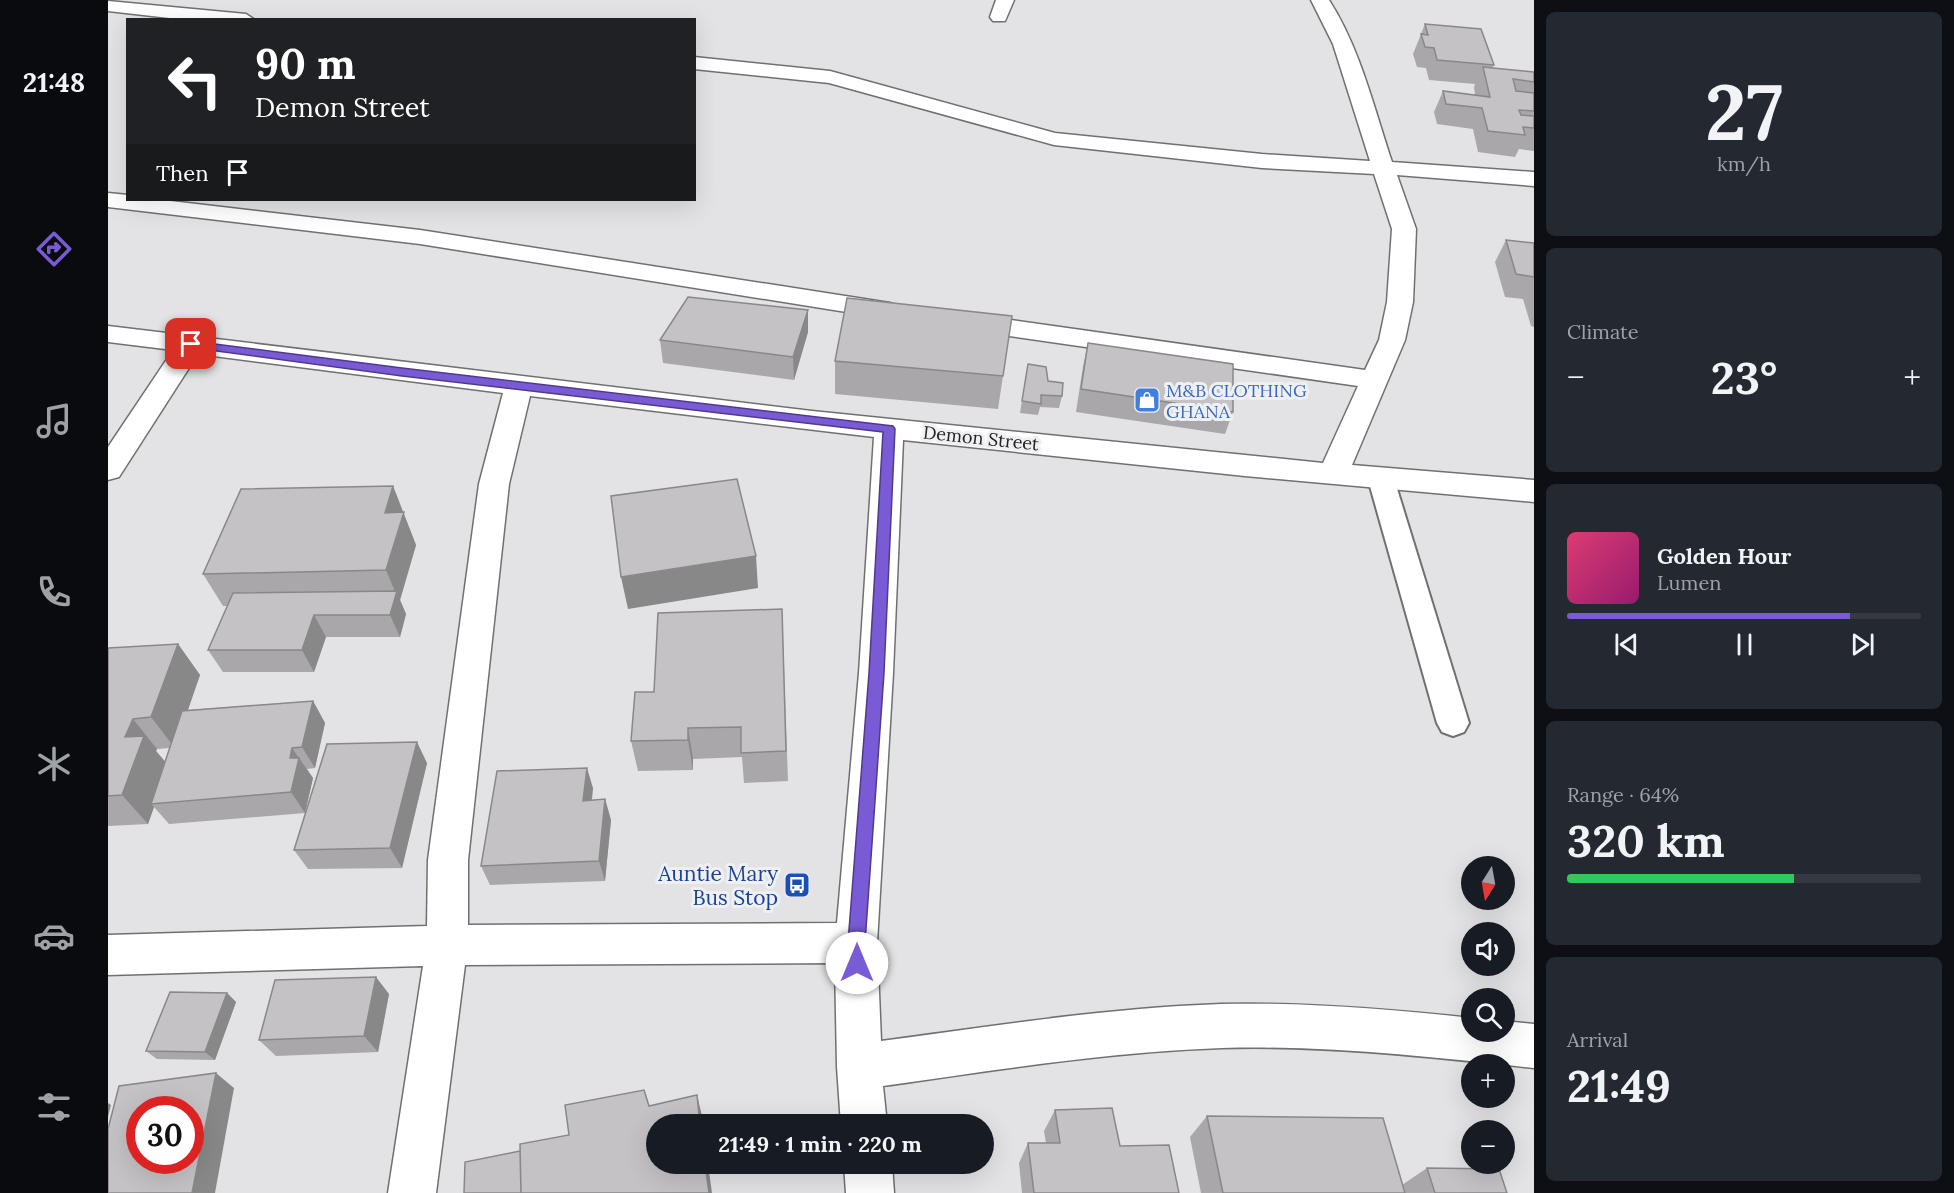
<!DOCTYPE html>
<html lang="en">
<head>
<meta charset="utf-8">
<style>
	body { margin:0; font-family:Lora,serif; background:#242831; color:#f1f3f6; height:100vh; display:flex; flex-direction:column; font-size:22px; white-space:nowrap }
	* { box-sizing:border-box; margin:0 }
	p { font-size:20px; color:#9ea1a6 }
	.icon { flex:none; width:33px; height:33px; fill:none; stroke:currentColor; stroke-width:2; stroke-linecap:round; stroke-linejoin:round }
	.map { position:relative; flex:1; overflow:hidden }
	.panel { display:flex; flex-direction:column; gap:12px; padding:12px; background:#0d0f14; width:420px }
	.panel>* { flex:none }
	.banner { position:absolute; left:18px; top:18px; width:570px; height:183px; border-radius:0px; box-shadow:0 6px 24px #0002; background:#202124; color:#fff; overflow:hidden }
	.needle { width:39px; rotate:191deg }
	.fabs { position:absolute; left:1353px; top:856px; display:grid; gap:12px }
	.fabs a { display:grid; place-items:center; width:54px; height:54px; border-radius:50%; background:#171b24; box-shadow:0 6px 24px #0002; font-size:30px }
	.speed { position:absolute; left:18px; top:1096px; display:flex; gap:12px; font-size:30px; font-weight:700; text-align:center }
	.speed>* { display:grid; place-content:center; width:78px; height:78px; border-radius:50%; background:#171b24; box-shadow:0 6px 24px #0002; line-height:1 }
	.speed .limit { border:9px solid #d22; background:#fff; color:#111 }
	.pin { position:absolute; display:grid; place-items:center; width:51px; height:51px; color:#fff; margin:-26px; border-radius:12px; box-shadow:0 3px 9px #0006 }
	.me { position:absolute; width:66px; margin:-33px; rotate:0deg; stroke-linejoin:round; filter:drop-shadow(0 0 4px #0008) }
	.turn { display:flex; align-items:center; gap:21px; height:126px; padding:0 30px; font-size:27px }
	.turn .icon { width:78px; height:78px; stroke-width:2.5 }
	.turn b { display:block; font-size:42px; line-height:51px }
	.then { display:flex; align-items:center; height:57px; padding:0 30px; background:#0003; gap:12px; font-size:22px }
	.big { font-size:45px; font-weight:700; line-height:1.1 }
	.panel .widget { flex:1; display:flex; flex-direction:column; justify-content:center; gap:9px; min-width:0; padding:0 21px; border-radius:9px; background:#242831 }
	.panel .dial { align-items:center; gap:0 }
	.dial b { font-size:78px; line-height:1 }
	.song { display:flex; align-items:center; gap:18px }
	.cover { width:72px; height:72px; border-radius:9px; background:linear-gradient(135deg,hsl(340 70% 55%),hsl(320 70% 35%)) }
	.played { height:6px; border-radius:3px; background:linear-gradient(90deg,#7a5bd6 80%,#363941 80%) }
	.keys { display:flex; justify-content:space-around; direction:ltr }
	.heat { display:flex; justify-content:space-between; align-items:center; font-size:33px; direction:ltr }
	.charge { height:9px; border-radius:4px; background:linear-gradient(90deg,#34c759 64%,#363941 0) }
	.trip { position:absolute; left:538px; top:1114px; width:348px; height:60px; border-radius:30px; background:#171b24; box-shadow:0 6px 24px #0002; font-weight:700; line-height:60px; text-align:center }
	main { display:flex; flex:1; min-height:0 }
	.menu { display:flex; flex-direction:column; width:108px; justify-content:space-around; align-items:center; background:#090b0e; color:#9ea1a6 }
	.menu .icon { width:42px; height:42px }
	.menu .on { color:#7a5bd6 }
	.menu b { font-size:27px; color:#f1f3f6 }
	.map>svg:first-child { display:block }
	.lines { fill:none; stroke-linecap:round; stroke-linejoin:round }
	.service-casing { stroke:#707071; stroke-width:4 }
	.minor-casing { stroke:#707071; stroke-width:3 }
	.service { fill:#fff; fill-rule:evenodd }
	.minor { fill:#fff; fill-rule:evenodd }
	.wall { fill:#a9a7a9; fill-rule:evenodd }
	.shaded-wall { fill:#898889 }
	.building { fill:#c4c2c4; stroke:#898889; stroke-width:1.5; fill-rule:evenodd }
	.route { fill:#7a5bd6; stroke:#4f3b8b; stroke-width:1.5 }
	.labels { text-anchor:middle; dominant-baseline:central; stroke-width:6; stroke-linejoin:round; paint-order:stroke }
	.shop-label { font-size:18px; fill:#366cbe; stroke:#f0f0f2; text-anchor:start }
	.street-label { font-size:18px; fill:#232424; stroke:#f0f0f2 }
	.near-transit-label { font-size:21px; fill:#164399; stroke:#f0f0f2; text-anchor:end }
</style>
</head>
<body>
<main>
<nav class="menu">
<b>21:48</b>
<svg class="icon on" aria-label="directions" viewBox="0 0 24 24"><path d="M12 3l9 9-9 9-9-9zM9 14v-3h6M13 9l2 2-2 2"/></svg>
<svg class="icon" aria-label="music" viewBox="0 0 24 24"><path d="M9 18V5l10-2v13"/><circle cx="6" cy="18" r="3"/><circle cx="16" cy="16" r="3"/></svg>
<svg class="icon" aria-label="phone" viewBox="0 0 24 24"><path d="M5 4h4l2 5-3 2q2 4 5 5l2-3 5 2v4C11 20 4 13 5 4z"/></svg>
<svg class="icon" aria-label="climate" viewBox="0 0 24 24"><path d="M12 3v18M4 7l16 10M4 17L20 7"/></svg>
<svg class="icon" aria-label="car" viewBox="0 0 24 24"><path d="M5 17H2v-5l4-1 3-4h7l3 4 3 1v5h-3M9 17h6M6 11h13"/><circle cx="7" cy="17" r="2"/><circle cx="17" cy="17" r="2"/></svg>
<svg class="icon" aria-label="filters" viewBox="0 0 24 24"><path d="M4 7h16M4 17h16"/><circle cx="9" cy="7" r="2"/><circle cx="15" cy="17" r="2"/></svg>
</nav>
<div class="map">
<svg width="1426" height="1193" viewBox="0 0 1426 1193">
	<rect width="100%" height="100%" fill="#e3e3e5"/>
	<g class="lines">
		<g class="service-casing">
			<path id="service" d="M1273,470l9,3 4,6 75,244 -5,9 -11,4 -11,-4 -5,-9 -69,-244 4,-6z"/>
		</g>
		<g class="minor-casing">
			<path id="minor" d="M888,0h18l-9,21h-12l-3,-4z
				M1203,0h18c31,48 45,108 63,162l142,10v14l-137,-11 19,54 -3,73 -8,38 -53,125 182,15v22l-289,-26 -342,-36 -10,233 -16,270 4,98c113,-15 225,-33 340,-37 83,-2 167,5 251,14v14h32v-11l30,3v44c-103,-11 -208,-23 -312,-20 -114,4 -226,22 -339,38l4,39h-46l-4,-58 -2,-104 -370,2 -29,228h-48l35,-227 -315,9v-40l319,-9 1,-66 51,-376 24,-91 -305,-39 -79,123 -11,3v-33l65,-97 -65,-8v-16l704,85 511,52 35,-77 -390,-56 -9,-2 -4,-6 4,-6 9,-2 397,56 14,-30 8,-38 5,-73 -18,-55 -112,-6 -208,-23 -225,-62 -135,-14v-12l136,14 225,62 207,21 108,7 -37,-117zM422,396l344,41 -15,236 -22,250 -369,2v-65l41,-376z
				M0,1l138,13 9,6h-68l-79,-9z
				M0,193l20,2v5h34l258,30 470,73 9,3 4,5 -4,5 -9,3 -470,-75 -312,-37z
				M736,1164h48l2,29h-48z"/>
		</g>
		<use href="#service" class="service"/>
		<use href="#minor" class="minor"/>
	</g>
	<path class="wall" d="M1317,24l69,41 -2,3 42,4v79l-15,-2 -4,8 -37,-5 -5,-23 -36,-5 -3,-12 9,-21 32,4 -1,-8 1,-3 -46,-4 -3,-12 -9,-1 -4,-13z
		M1398,240l28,3v84l-3,-1 -8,-27 -18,-2 -10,-35z
		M700,310v22l-14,48 -131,-17 -3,-23z
		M904,316l-14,93 -163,-15v-33z
		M980,343l145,69 -8,22 -149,-22 7,-46z
		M920,364l20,17 14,15 -3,12 -19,-1 -2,8 -18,-2z
		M285,486l23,59 -16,55 6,14 -6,23h-74l-12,35h-91l-15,-22 20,-44h-5l-20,-32z
		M674,609l6,172 -44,2 -2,-26 -49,2v11l-55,1 -7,-30 23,-49z
		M70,644l22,31 -13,35 126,-9 12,22 -10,45 -8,1 6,9 -8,35 -136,11 -15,-17 -6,17 -40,2v-178zM62,748l-5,14 -9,-11 1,-2z
		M319,763l-25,105 -94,1 -14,-19z
		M485,788l-1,12 13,-1 6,21 -6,61 -115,4 -9,-19z
		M119,993l9,9 -21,58 -58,-1 -11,-8z
		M281,994l-11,58 -102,4 -17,-16z
		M947,1110l65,36 59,47h-157l-3,-30 9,-20h18l-2,-12z
		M1099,1116l195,69 25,-17 80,25h-306l-11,-56z"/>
	<path class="shaded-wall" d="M700,310v22l-14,48 -1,-23z
		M285,486l23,59 -16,55 6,14 -6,23 -10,-22 6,-21 -10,-24 -1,-57z
		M648,556l2,32 -130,21 -7,-32z
		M206,615l12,22 -12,35 -12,-22z
		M70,644l22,31 -25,73 -24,-31z
		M205,701l12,22 -10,45 -13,-21z
		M25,719l24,30 -1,2 13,15 -18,38 3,3 -6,17 -26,-29 3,-58z
		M580,728l5,31v11l-5,-30z
		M309,742l10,21 -25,105 -12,-20z
		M184,748l21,30 -8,35 -14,-21 -1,-34z
		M479,768l6,20 -4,33 -6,-20z
		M497,799l6,21 -6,61 -6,-20z
		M268,977l13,17 -11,58 -14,-16z
		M119,993l9,9 -21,58 -10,-8z
		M108,1073l18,15 -19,105h-23z
		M589,1095l5,21 1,9h-3z
		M0,1103l3,2 -3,12z
		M597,1164h3l4,29h-3z"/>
	<path class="building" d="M1317,24l56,5 13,36 -57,-5 -3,-12 -9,-1 -4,-13 7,1z
		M1375,67l51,5v10l-21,-3 3,12 18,2v18l-15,-1 2,5 13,1v12l-11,-1 2,8 -37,-4 -6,-23 -36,-4 -3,-13 47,6z
		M1398,240l28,3v34l-18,-3z
		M580,297l120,13 -15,47 -133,-17z
		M739,298l165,18 -9,60 -168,-15z
		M980,343l145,21v48l-152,-23z
		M920,364l18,3 2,14 15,2 -1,13 -21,-1v9l-19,-3z
		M629,479l19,77 -135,21 -10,-81z
		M285,486l-8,27 19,-1 -18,58 -183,4 38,-85z
		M289,591l-7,24h-76l-12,35h-94l25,-57z
		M674,609l4,142 -45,2v-26l-53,1v12l-57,1 4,-49h19l4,-79z
		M70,644l-27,73 -18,2 -8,18 19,-1 -22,59 -14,1v-148z
		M205,701l-11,46 -10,1 -2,10h9l-8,34 -140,12 31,-93z
		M309,742l-27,106 -96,2 33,-106z
		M479,768l-4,33 22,-2 -6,62 -118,5 16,-95z
		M268,977l-12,59 -105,4 16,-60z
		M62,992l57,1 -22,59 -59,-1z
		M108,1073l-24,120h-84v-64l11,-43zM32,1110h50v51h-50z
		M536,1090l5,16 48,-11 3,30h-43v39h48l4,29h-188l-1,-49 49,-9 -4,-30z
		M1004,1108l8,38 49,-1 10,48h-145l-6,-50h32l-5,-33z
		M1099,1116l176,2 22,75h-182z
		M412,1151l1,42h-57l1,-31z
		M1319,1168l72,1 8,24h-72z"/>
	<path class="route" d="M83,341l211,27 491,58 2,3 -11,244 -19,270 1,20 -3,6 -6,3 -6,-3 -3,-6v-20l21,-270 14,-241 -481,-56 -215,-29 -2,-3z"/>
	<defs>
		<g id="shop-square" transform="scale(1.35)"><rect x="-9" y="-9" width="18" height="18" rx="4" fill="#3f7fe0" stroke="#f0f0f2"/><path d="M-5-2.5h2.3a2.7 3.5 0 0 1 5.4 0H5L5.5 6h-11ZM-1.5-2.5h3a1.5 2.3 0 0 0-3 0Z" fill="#fff"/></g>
		<g id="bus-square" transform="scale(1.35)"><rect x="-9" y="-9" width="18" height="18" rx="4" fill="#1a4fb4" stroke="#f0f0f2"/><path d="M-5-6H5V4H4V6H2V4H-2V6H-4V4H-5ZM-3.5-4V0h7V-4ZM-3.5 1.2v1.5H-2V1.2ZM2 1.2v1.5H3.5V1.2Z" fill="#fff"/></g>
	</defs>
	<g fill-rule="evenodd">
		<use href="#shop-square" x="1039" y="400"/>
		<use href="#bus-square" x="689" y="885"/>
	</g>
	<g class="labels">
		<g class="shop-label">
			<text x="1058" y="390">M&amp;B CLOTHING<tspan x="1058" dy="21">GHANA</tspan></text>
		</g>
		<g class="street-label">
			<text transform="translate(873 438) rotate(6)">Demon Street</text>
		</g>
		<g class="near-transit-label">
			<text x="670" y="873">Auntie Mary<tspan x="670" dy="24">Bus Stop</tspan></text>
		</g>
	</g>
</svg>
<div class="fabs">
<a><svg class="needle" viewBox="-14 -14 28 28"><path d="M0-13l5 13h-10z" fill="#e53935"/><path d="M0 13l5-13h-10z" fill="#9ea1a6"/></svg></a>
<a><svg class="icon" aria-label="sound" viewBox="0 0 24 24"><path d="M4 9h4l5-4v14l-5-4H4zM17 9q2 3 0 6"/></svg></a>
<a><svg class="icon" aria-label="search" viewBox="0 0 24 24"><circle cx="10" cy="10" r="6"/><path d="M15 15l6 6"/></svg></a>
<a>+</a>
<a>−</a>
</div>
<div class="speed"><div class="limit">30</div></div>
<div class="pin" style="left:83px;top:344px;background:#d93025"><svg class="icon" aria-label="arrive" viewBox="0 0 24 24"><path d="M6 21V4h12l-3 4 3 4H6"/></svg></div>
<svg class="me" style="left:749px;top:963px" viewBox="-20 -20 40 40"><circle r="19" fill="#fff"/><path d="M0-13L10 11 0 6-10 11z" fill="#7a5bd6"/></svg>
<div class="trip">21:49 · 1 min · 220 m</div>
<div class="banner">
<div class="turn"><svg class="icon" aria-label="left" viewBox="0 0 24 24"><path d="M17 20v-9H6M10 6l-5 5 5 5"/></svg><div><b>90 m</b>Demon Street</div></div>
<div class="then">Then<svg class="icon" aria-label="arrive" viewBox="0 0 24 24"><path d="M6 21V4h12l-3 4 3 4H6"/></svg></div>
</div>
</div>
<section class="panel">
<div class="widget dial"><b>27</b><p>km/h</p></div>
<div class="widget"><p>Climate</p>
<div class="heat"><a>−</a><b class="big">23°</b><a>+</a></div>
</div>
<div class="widget">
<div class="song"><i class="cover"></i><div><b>Golden Hour</b><p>Lumen</p></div></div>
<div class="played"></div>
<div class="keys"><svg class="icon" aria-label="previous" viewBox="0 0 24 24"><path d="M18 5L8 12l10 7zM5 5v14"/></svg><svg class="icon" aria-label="pause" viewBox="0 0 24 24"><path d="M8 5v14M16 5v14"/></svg><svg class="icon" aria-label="next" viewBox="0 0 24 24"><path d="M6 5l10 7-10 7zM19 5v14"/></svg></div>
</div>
<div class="widget"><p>Range · 64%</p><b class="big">320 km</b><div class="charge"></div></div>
<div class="widget"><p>Arrival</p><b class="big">21:49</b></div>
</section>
</main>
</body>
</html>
